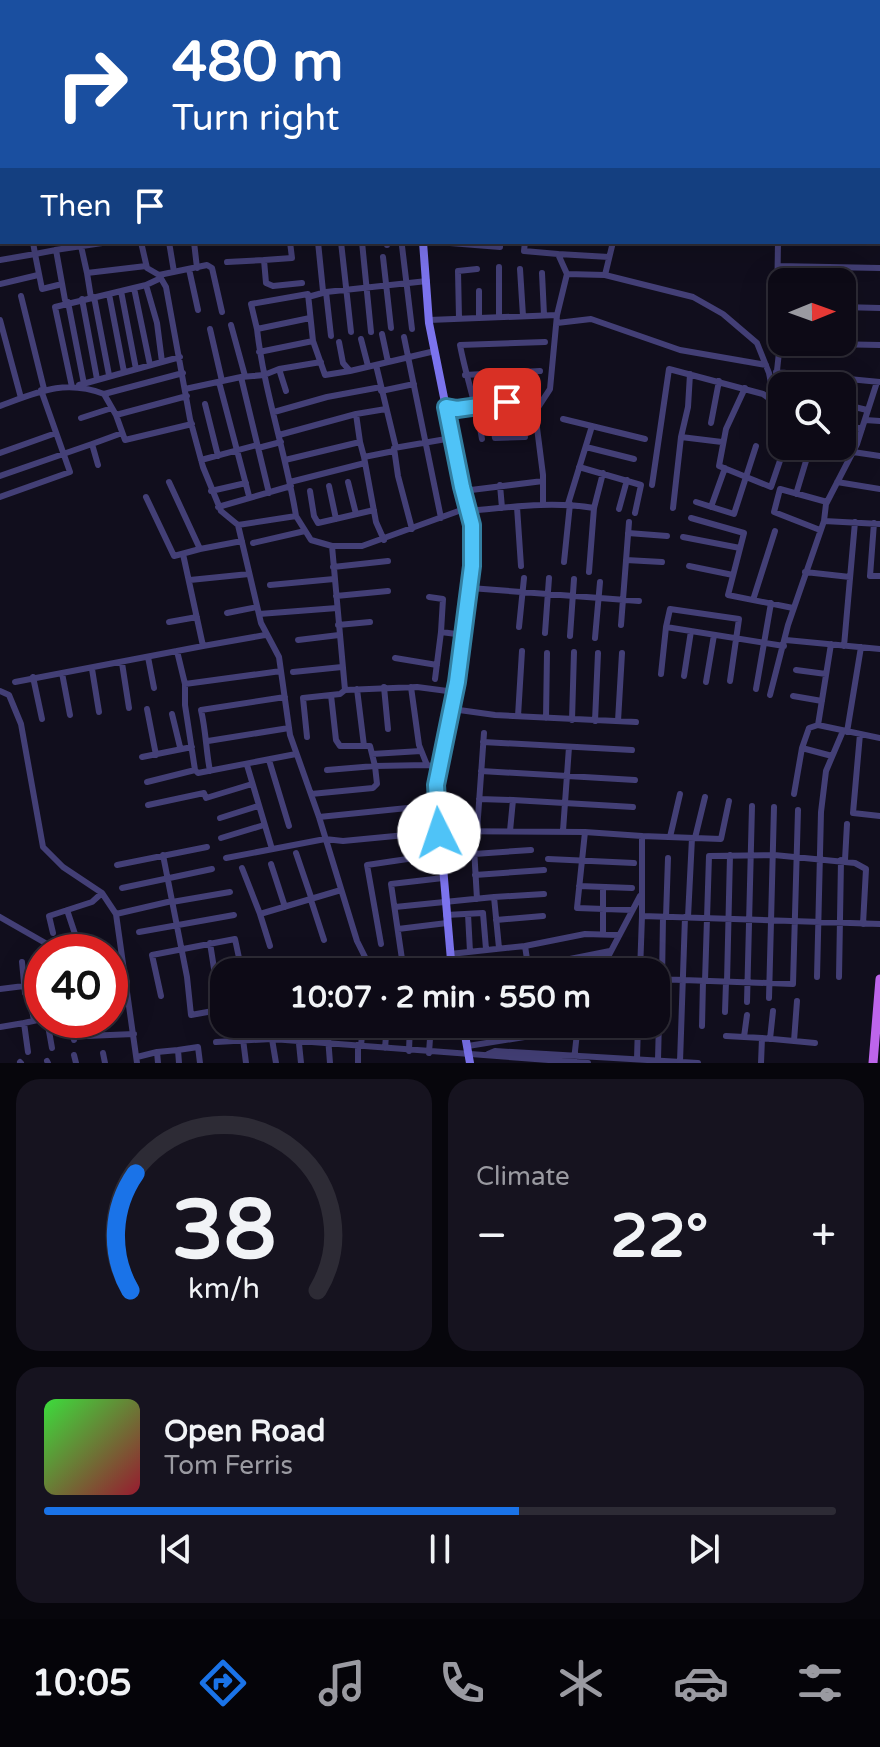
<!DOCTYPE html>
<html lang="en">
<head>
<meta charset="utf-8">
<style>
	body { margin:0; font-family:"Varela Round",sans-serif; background:#16131f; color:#f1f3f6; height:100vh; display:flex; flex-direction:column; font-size:30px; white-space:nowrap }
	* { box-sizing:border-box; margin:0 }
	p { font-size:26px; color:#9a9aa1 }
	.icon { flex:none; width:44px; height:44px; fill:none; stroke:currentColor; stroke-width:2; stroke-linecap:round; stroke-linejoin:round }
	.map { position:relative; height:1063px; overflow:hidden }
	.drawer { display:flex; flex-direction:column; gap:16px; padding:16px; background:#07060c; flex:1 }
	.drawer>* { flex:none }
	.top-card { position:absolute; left:0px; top:0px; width:880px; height:244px; box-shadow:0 8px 32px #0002,0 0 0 2px #2d2b35; background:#1a4fa0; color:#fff; overflow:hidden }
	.needle { width:52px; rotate:89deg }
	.tools { position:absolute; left:768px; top:268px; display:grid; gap:16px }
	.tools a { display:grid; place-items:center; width:88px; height:88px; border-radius:16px; background:#0d0a16; box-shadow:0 8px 32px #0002,0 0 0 2px #2d2b35; font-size:40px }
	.speed { position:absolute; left:24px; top:934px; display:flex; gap:16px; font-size:40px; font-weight:700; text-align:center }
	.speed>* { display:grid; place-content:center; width:104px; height:104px; border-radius:50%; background:#0d0a16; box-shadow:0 8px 32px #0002,0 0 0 2px #2d2b35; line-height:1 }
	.speed .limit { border:12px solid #d22; background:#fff; color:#111 }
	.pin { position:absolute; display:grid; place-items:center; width:68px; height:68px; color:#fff; margin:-34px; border-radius:16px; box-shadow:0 4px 12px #0006 }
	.me { position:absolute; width:88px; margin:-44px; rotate:356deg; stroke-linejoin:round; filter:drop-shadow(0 0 6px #0008) }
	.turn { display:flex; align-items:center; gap:28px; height:168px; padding:0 40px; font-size:36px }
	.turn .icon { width:104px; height:104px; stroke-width:2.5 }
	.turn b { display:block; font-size:56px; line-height:68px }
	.then { display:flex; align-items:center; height:76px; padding:0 40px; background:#0003; gap:16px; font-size:30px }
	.big { font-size:60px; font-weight:700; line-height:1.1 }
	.drawer .tile { flex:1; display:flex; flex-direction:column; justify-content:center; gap:12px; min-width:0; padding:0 28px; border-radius:24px; background:#16131f }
	.drawer .dial { align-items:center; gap:0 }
	.dial svg { height:208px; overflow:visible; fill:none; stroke:#2d2b35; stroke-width:7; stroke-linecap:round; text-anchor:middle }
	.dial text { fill:#f1f3f6; stroke:none }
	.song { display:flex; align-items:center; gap:24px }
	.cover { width:96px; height:96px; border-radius:12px; background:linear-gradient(135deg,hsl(120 70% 55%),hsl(350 70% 35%)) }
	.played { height:8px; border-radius:4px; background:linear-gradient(90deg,#1a73e8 60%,#2d2b35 60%) }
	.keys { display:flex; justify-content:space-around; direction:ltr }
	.heat { display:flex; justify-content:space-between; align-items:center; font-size:44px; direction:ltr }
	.drawer .tiles { flex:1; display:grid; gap:16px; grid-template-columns:1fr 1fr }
	.tile:last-child { grid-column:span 2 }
	.trip { position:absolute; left:210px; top:958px; width:460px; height:80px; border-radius:24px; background:#0d0a16; box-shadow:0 8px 32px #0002,0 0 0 2px #2d2b35; font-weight:700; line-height:80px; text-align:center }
	.tab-bar { display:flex; height:128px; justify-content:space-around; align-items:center; background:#050409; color:#9a9aa1 }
	.tab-bar .icon { width:56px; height:56px }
	.tab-bar .on { color:#1a73e8 }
	.tab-bar b { font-size:36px; color:#f1f3f6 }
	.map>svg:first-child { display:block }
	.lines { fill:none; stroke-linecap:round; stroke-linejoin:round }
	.street { stroke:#433f76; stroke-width:6 }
	.secondary { stroke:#7b73ed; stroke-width:8 }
	.primary { stroke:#be65eb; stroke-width:9 }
	.route-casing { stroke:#337fa1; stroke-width:20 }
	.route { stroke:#4fc3f7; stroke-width:14 }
</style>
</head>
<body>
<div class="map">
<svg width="880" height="1063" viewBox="0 0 880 1063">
	<rect width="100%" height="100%" fill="#110e1d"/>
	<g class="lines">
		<path class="street" d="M210,0v2
			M280,0v2
			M19,2v-2
			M47,2v-2
			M68,2v-2
			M91,2v-2
			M117,2v-2
			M134,2v-2
			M163,2v-2
			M185,2v-2
			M235,2v-2
			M259,2v-2
			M327,2l31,-2
			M602,2v-2
			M655,2v-2
			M684,2v-2
			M705,2v-2
			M743,2v-2
			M771,2l1,-2
			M786,2v-2
			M0,9h2
			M878,20l2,-10
			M0,31l2,-1
			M878,38h2
			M0,76h2
			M878,83h2
			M0,94l2,-1
			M878,114h2
			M0,129h2
			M878,148h2
			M0,154h2
			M0,176h2
			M878,180h2
			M878,213h2
			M0,228h2
			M33,242l2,12 21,-4 9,50
			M141,242l6,26 12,7 7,12 24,132 13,48 18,44 17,14 58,-9 15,24 21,6h30l105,-38
			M169,242l5,30
			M194,242l3,26
			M290,242l2,16 -28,2 2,23 7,3 29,-3
			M318,242l5,49 3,1 101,-11
			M341,242l10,90
			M362,242l9,90
			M387,242v3
			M525,242l-1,9 34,3 9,20
			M778,242l-1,63h5
			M872,242h8
			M423,243h27l50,4v-5
			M81,246l6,27
			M402,246l10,83
			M55,250l54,-8
			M558,254l51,3
			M383,257l8,71
			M0,260l35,-6 7,35 20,-5
			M227,262l37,-2
			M778,266l102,2
			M499,267v50
			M189,269l9,41
			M520,269l3,47
			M542,273l2,42
			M159,275l48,-10 5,3 10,44
			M605,275l88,22 30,17 34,29 12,30 6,31
			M0,284l38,-9
			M146,285l11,38 5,39
			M134,288l16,77
			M121,291l15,78
			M479,291v27
			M109,294l15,78
			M21,296l23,93
			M94,297l15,78
			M308,297l18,-5 5,44
			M91,298l-4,-25 59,-7
			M82,299l15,80
			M68,302l16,82
			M842,307l38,1
			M310,318l-53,11 -6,-25 57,-10 5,47 12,34 25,-4
			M459,318l-1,-47 19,-2
			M0,320l21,78
			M429,320l128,-5
			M557,323l34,-4 89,31 86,15
			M231,325l14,51
			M210,329l12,52
			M257,329c7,63 29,124 39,187
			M382,334l6,28
			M404,337l37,181
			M361,339l7,27
			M339,342l4,21 7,8 85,-20
			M780,343l100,2
			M259,352l54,-11
			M376,365l20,83
			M279,369l42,-7
			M776,372l104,10
			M690,374l-2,33 -7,30 41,5
			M465,375l75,-4
			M241,377l23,-2 15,-6 7,22
			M219,382l30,114
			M79,385l101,-28
			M72,387l-17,-80 91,-22 15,-7
			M745,388l-19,41 -7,37 52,21 14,-41
			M185,389l56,-12 28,116
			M775,389l5,-46 -3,-38
			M381,391l33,-7
			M104,394l79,-21
			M205,404l13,52
			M842,404l25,6
			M0,406c38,-14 64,-27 104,-12l12,21 9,25 67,-16
			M446,407l11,2 81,-9
			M274,412l53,-15 54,-10
			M356,414l30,-5
			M116,415l71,-19
			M81,418l31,-10
			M563,419l82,20
			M865,420l15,1
			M711,423l8,-42
			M842,424l20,5
			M279,435l77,-21 4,28
			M525,437l-30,1 -3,-20 43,-3
			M482,439c-5,-32 -16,-62 -22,-94l85,-3
			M586,447l48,12
			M258,448l23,-6
			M853,452l27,4
			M0,453l56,-20
			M201,460l56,-15
			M285,460l75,-18 4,15
			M98,465l-6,-21 30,-11
			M579,467l62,18 -6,28
			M0,476l92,-32
			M169,482l31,67 42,-8
			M290,482l75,-19
			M348,482l8,32
			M837,482l43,7
			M500,485l2,23
			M652,485l17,-116 94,25 19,14
			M329,486l7,33
			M211,491l35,-8
			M310,491l4,25 4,7 56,-13
			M463,491l80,-10
			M796,494l10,-33
			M0,497l70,-25 -29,-82
			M146,497l28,59 26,-7
			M696,502l38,12 22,-68
			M543,504v-29l-8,-63 15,-23 7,-74 10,-41 38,1 8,-33
			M568,504l24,-78
			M218,507l73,-21
			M517,507l4,59
			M711,507l14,-39
			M673,508l8,-71
			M619,509l8,-29
			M468,511c43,-4 84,-10 126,-3
			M691,518l53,15 -16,62 65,13
			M824,521l56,3
			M874,523l-4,53h10
			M238,525l23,98 18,34 11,78 29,82 38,124 11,22 82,9
			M412,529l-14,-53 -4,-28 58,-10
			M820,530l-46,-18 6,-23 47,13
			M628,533l39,3
			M683,537l57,11
			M384,540l-8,-18 -12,-65 30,-6
			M253,543l52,-12
			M332,546l13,144 72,-3 38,5
			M183,554l20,92 62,-11
			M626,560l36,2
			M564,562l6,-58
			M689,566l44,9
			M333,567l55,-6
			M589,572l5,-64 9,-35
			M805,572l45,5
			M190,580l59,-6
			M270,585l64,-6
			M470,588l169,13
			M336,596l52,-5
			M429,597l14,2 -2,33 23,3
			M753,600l22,-69
			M227,613l30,-6
			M259,614l78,-6
			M169,622l28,-5
			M338,625l32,-3
			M621,625l8,-103
			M519,627l5,-49
			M666,627l4,-18 69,10 -9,62
			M545,633l4,-55
			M570,636l4,-57
			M595,638l5,-56
			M298,640l41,-5
			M786,640l94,9
			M844,646l11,-124
			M177,651l8,33 96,-13
			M148,657l6,31
			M395,658l42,7
			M122,663l7,45
			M92,669l7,43
			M796,670l30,4
			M293,672l49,-5
			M62,673l8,42
			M661,674l5,-47 118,19
			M684,676l7,-45
			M33,677l9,42
			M435,679l6,-47
			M15,682l188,-36
			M706,682l8,-47
			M185,684v21l10,65 3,3 98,-19
			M384,687l4,42
			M411,687l8,58 8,20 12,2
			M357,689l7,57
			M756,689l15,-86
			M0,691l9,4 12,29 22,123 20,20 39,26 14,21 21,149
			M331,695l5,45 4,6h30l5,20 52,-1
			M770,695l18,-70 36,-104 2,-17 31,-60 20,-62
			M793,696l29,5
			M147,709l9,46
			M452,709l43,6 141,7
			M172,714l8,33
			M518,716l4,-65
			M546,718l1,-65
			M572,720l2,-68
			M595,721l3,-68
			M618,721l4,-68
			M818,725l13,-81
			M847,732l14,-85
			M860,734l-7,79 27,3
			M307,737l-4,-39 37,-4 5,-4
			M208,741l81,-13
			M483,742l149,8
			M802,748l30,8
			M372,754l49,-3
			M142,757l50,-10
			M269,760l20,66
			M247,765l25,84
			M210,771c-4,-20 -4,-40 -9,-61l84,-13
			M481,771l154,9
			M147,782l48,-12
			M311,794l62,-6 4,-4 -2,-18 -48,4
			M794,794l8,-46 7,-20 9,-3 62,13
			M479,799l34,1
			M148,805l56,-12 2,5 46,-14
			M319,817l118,-12
			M220,818l38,-12
			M473,831l4,68
			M477,831l7,-98
			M510,831l3,-31 120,7
			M563,831l6,-84
			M670,837l10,-43
			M221,838l43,-13
			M695,838l10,-41
			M296,853l16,47
			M474,854l57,-4
			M163,855l24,122 4,38 33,-6
			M226,858l99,-19 18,2 73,-7 4,-3 165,1
			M548,859l86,4
			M845,860l2,-36
			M271,864l14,43
			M117,865l90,-18
			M242,868l18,46 81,-24
			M475,875l69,-5
			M579,886l53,2
			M122,888l90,-19
			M494,897l50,-3
			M311,900l13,40
			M172,902l58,-10
			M395,907l99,-10 5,51
			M67,910l14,42
			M632,910l-55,-2 8,-76 57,4
			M116,914l56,-13
			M260,914l10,32
			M468,914l2,38
			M446,915l37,-2 3,36
			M642,916v-80l79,3 8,-38
			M0,917l61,35
			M666,917l2,-59
			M688,917l4,-79
			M496,920l47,-4
			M398,929l49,-6
			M139,932l95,-17
			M53,933l-4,-17 43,-14 10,-9
			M603,934v-46
			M210,943l8,51
			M381,944l-14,-79 74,-11
			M525,946l60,-12 33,1
			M450,954l75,-8 4,26
			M22,962l3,31 17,-3
			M403,966l-12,-82 52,-6
			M296,972v-7l71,-5
			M504,972l106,-21
			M600,972l40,-76
			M640,972l2,-56 238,8
			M817,977l4,-165 5,-41 17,-40
			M839,977l2,-117
			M656,979l137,5 5,-174
			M662,980l1,-63
			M705,981l4,-125 65,-1 81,8 11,6 -3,55
			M110,982h17
			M727,982l3,-127
			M0,989l24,-3
			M161,996l-9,-41 83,-16 7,33
			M769,998l5,-191
			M747,1002l5,-196
			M31,1004l3,17
			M725,1012l1,-30
			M47,1020l5,28
			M71,1020l3,20
			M297,1024l4,39
			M327,1024l3,39
			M702,1026l1,-45
			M0,1027l24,-4
			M86,1036l48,-2
			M726,1036l36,2
			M744,1037l3,-22
			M243,1039l3,24
			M770,1039l3,-28
			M794,1041l3,-40
			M216,1042l56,-3v-15
			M358,1045v18
			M361,1046l2,-22
			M468,1046l75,-12 35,-9
			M385,1048l2,-24
			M409,1051l1,-27
			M28,1052l-4,-29 18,-4
			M103,1053l2,10
			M429,1053l2,-29
			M488,1054l7,-3 203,12
			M74,1055l2,8
			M137,1057l20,-5
			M637,1059l1,-35
			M574,1060l4,-36
			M658,1060l2,-80
			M47,1061l1,2
			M20,1062l1,1
			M680,1062l5,-145
			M158,1063l-1,-11 21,-2
			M179,1063l-1,-13 20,-3 2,16
			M276,1063l-4,-24 316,24
			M761,1063l1,-25 53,5"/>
		<path class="secondary" d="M397,0v2
			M423,242l6,81 33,164 10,38 -3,75 -12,82 -21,103 16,187
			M463,1024l7,39"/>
		<path class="primary" d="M873,1063l7,-84"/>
	</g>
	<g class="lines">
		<g class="route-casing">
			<path id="route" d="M439,833l-3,-48 21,-103 15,-116v-41l-10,-38 -16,-80 11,2 50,-7"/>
		</g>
		<use href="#route" class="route"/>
	</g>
</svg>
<div class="tools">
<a><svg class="needle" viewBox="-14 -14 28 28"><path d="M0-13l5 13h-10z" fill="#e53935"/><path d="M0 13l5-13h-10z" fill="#9a9aa1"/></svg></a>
<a><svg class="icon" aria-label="search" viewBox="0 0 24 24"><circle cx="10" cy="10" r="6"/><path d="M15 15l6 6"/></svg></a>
</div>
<div class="speed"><div class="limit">40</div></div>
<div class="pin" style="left:507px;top:402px;background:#d93025"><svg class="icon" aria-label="arrive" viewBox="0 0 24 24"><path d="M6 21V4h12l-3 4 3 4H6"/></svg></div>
<svg class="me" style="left:439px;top:833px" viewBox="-20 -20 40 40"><circle r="19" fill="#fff"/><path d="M0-13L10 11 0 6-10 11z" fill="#4fc3f7"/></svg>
<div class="trip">10:07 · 2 min · 550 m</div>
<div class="top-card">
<div class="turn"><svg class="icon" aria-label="right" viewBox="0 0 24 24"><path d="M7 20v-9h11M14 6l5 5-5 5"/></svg><div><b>480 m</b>Turn right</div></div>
<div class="then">Then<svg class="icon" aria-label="arrive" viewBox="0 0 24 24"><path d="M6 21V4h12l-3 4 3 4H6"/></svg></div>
</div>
</div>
<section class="drawer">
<div class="tiles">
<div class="tile dial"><svg viewBox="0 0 100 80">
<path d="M14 69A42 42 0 1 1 86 69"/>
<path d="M14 69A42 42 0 0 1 16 24" stroke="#1a73e8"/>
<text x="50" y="56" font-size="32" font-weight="700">38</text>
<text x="50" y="72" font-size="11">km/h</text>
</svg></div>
<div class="tile"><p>Climate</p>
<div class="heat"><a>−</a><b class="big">22°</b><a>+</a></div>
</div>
<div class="tile">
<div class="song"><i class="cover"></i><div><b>Open Road</b><p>Tom Ferris</p></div></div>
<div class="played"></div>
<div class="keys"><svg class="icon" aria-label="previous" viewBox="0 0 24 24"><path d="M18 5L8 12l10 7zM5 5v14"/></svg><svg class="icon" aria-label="pause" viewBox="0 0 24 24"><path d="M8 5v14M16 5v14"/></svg><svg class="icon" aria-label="next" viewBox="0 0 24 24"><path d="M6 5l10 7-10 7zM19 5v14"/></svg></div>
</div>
</div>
</section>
<nav class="tab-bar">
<b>10:05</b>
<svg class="icon on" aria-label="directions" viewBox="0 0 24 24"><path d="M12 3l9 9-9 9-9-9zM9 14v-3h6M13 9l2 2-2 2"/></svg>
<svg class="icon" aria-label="music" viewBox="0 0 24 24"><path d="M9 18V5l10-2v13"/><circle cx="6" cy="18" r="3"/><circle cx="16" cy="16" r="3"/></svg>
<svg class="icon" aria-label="phone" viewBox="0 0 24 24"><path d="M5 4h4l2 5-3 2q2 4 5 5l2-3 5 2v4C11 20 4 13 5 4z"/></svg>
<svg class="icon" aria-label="climate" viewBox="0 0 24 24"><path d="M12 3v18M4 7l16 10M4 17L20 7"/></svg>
<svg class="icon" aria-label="car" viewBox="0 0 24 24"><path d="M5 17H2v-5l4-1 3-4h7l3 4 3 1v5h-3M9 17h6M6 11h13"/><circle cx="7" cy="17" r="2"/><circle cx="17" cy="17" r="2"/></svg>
<svg class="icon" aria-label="filters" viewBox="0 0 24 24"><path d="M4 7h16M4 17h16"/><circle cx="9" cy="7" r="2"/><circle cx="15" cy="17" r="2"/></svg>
</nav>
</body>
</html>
